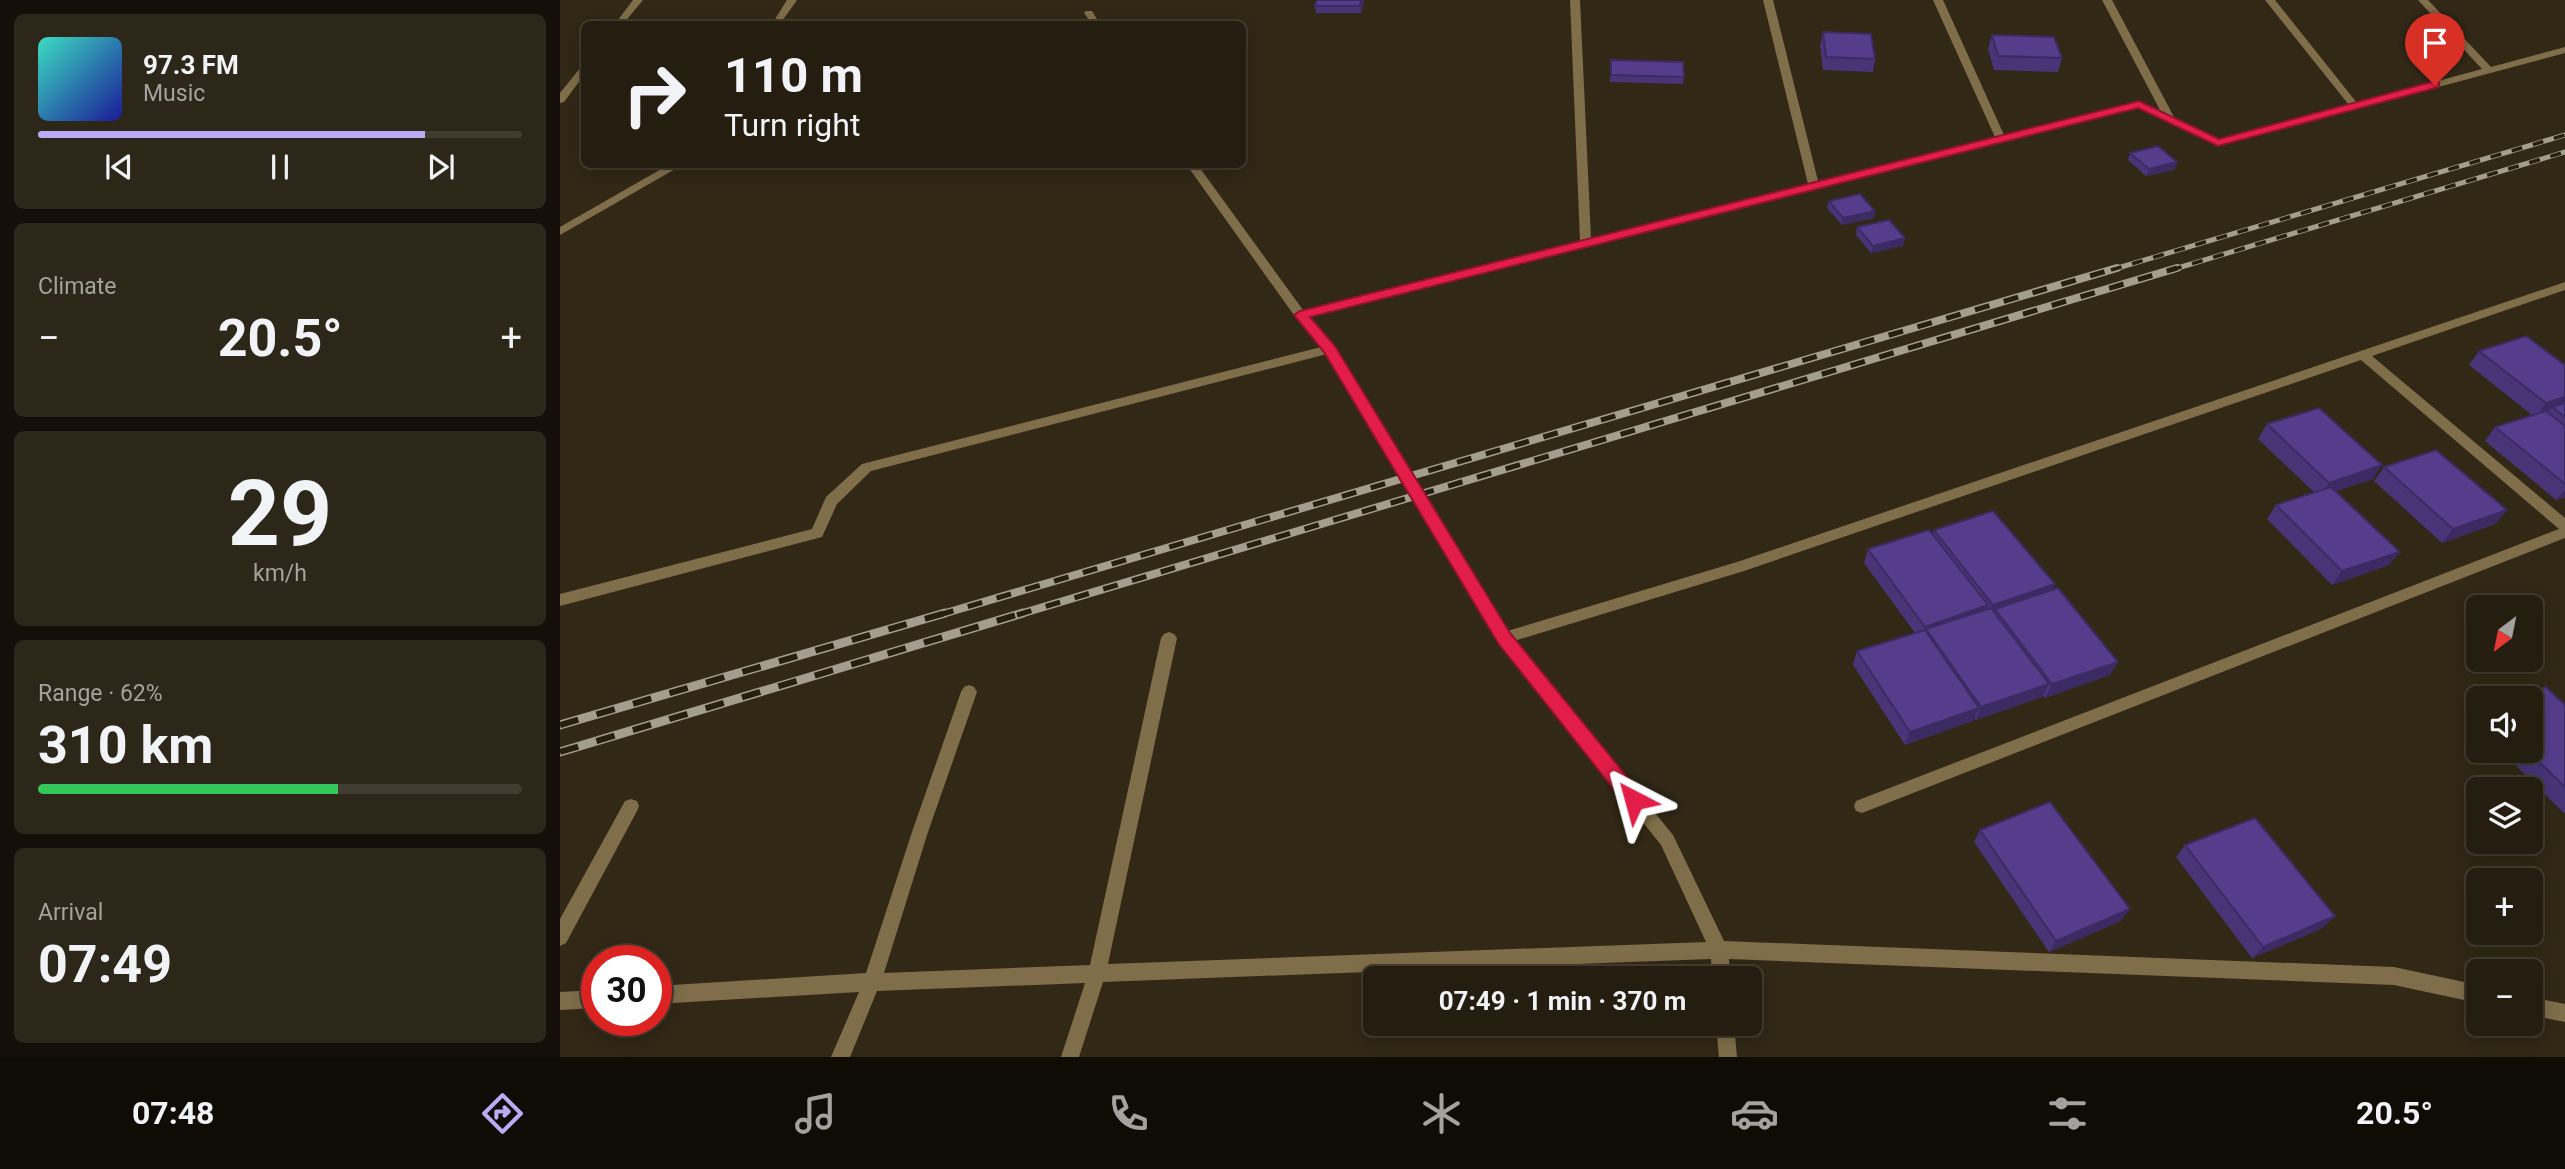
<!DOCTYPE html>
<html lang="en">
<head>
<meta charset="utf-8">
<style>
	body { margin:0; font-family:Roboto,sans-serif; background:#2d2719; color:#f1f3f6; height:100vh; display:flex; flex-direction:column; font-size:26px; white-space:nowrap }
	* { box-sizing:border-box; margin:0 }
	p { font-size:23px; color:#a3a29f }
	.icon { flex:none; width:38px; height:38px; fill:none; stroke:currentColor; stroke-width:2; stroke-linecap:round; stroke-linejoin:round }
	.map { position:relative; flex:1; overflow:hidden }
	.drawer { display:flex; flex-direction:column; gap:14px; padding:14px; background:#141009; width:560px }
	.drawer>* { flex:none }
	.guide { position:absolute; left:21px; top:21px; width:665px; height:147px; border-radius:10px; box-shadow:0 4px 18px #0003,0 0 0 2px #423c30; background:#251e10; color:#f1f3f6; overflow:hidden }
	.needle { width:46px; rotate:212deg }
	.tools { position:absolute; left:1906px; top:595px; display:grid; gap:14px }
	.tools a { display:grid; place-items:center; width:77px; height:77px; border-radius:10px; background:#251e10; box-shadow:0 4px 18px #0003,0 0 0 2px #423c30; font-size:35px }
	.speed { position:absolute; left:21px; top:945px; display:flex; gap:14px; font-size:35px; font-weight:700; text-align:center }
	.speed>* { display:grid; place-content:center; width:91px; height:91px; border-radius:50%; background:#251e10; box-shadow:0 4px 18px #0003,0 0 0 2px #423c30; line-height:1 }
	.speed .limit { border:10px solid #d22; background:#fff; color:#111 }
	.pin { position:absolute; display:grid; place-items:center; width:60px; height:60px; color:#fff; margin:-72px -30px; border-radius:50% 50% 50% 0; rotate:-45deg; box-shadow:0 0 7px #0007 }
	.pin .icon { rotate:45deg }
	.me { position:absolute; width:77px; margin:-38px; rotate:321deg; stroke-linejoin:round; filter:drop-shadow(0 0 5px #0008) }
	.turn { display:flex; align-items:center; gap:24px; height:147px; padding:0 28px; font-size:32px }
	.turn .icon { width:91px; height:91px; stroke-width:2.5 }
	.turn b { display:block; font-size:49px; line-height:60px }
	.big { font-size:52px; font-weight:700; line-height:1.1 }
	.drawer .card { flex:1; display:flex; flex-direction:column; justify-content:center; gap:10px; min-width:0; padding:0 24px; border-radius:10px; background:#2d2719 }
	.drawer .dial { align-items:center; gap:0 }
	.dial b { font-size:91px; line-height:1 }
	.song { display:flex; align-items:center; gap:21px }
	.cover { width:84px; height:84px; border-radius:10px; background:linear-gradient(135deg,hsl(170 70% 55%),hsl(240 70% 35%)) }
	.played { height:7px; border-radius:4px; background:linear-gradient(90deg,#bbaaf6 80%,#423c30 80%) }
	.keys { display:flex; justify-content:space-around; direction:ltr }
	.heat { display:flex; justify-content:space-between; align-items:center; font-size:38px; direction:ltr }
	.charge { height:10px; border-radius:5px; background:linear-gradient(90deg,#34c759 62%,#423c30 0) }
	.trip { position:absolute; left:803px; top:966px; width:399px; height:70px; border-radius:10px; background:#251e10; box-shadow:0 4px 18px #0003,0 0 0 2px #423c30; font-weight:700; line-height:70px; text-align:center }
	.dock { display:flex; height:112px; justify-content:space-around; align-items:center; background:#0f0c06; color:#a3a29f }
	.dock .icon { width:49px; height:49px }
	.dock .current { color:#bbaaf6 }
	.dock b { font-size:32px; color:#f1f3f6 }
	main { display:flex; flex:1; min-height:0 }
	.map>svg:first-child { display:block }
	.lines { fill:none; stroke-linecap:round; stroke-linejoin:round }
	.lane { fill:#806e4a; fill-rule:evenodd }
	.street { fill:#806e4a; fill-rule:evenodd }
	.rail-far2-casing { stroke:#a49e8f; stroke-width:5 }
	.rail-far1-casing { stroke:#a49e8f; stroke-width:8 }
	.rail-casing { stroke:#a49e8f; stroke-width:9 }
	.rail-far2 { stroke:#271f0d; stroke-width:3.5; stroke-dasharray:11; stroke-linecap:butt }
	.rail-far1 { stroke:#271f0d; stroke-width:5; stroke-dasharray:15; stroke-linecap:butt }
	.rail { stroke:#271f0d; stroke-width:6; stroke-dasharray:19; stroke-linecap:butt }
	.wall { fill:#493478 }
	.shaded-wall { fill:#3c2b62 }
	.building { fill:#553d8c; stroke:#3c2b62; stroke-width:2 }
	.route { fill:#e11d48; stroke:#92132f; stroke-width:2 }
</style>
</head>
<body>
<main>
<section class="drawer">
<div class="card">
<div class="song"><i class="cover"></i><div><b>97.3 FM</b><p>Music</p></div></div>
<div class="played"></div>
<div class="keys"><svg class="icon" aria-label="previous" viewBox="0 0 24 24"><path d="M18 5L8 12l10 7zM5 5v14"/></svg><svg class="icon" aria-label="pause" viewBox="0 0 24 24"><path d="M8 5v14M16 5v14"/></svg><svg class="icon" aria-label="next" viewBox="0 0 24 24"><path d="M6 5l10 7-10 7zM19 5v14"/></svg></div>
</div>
<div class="card"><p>Climate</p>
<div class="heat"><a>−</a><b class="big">20.5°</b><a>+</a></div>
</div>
<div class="card dial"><b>29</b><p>km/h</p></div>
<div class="card"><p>Range · 62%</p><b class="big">310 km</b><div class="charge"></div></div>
<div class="card"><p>Arrival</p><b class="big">07:49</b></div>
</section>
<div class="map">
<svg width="2005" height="1057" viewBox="0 0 2005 1057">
	<rect width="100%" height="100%" fill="#312816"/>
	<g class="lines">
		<path class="lane" d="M2005,282v8l-193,66 193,162v20l-703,275 -6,-2 -2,-5 2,-5 703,-272 -198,-169 -617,211 -240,73 -5,-2 -3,-4 3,-4 5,-2 233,-70z"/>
		<path class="street" d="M73,0h10l-20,24h-8z
			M227,0h10l-17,24h-8z
			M1010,0h10l11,238 217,-54 -45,-184h10l45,181 177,-44 -62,-137h10l61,135 135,-34 21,9 -58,-110h10l62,117 45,23 130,-35 -84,-105h10l82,103 125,-34 -64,-69h10l63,67 74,-20v6l-347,93 -80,-39 -830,210 26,29 175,288 164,201 51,106 670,26 84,18v18l-84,-18 -665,-26 1,19h-18l-1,-19 -608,23 -24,75h-18l24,-74 -208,8 -27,66h-19l28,-65 -203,12v-18l210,-13 46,-141 49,-140 3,-5 5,-2 5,2 3,5 -49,140 -44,141 206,-8 71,-327 3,-4 5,-2 5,2 3,4 -69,326 598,-22 -45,-97 -162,-203 -172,-288 -456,117 -34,33 -15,33 -262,69v-12l252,-65 14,-32 36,-33 459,-117 -25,-29 -110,-154h11l106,146 277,-69z
			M526,11h6l8,13h-8l-8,-11z
			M24,66v9l-20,27 -4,1v-10l21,-26z
			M110,164h14l-124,71v-8z
			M71,799l6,2 2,5 -2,5 -71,132 -6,3v-27l65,-118z
			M37,990v18l-37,2v-18z
			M1970,997l35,7v18l-35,-7z
			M1156,1024h18l3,33h-18z"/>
		<g class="rail-far2-casing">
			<path id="rail-far2" d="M1551,270l454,-135
				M1611,270l394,-118"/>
		</g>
		<g class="rail-far1-casing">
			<path id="rail-far1" d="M379,615l1178,-347
				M457,615l1160,-347"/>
		</g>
		<g class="rail-casing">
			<path id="rail" d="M0,725l385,-112
				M0,752l463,-139"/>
		</g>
		<use href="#rail-far2" class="rail-far2"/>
		<use href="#rail-far1" class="rail-far1"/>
		<use href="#rail" class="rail"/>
	</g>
	<path class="wall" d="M804,0l-3,13h-45l-1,-7z
		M1263,32l52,27 -2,13 -50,-2 -3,-24z
		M1432,35l70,23 -4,14 -64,-2 -6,-21z
		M1051,60l73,17 -1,7 -73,-2z
		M1570,153l47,9 -3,8 -28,6 -18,-16z
		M1269,201l45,17 -32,7 -15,-17z
		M1297,227l46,19 -32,7 -15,-18z
		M1919,351l86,14v132l-9,3 -71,-59 10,-14 37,-12 -63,-50z
		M1707,424l106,55 -37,12 53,74 -57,20 -65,-66 9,-14 39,-12 -57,-54z
		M1824,467l123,43 -12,14 -53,19 -68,-62z
		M1374,530l118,60 58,85 -65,23 -2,-3 -1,2 -66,23 -2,-2 -1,3 -68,24 -52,-80 4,-14 58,-18 -51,-70 4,-14 64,-15z
		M2005,705v109l-64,-63h29z
		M1918,720v9l-4,-5z
		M1420,830l141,91 -72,31 -75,-110z
		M1625,845l138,83 -71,30 -76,-101z"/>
	<path class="shaded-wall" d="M801,0h3l-3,13 -1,-7z
		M1617,162l-3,8 -28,6 3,-7z
		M1315,211l-1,7 -32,7 1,-7z
		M1345,238l-2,8 -32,7 2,-7z
		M2005,397v11l-13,-1 -6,7 -11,4 11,-15z
		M1822,465l-9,14 -54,18 10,-14z
		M2005,490v7l-9,3z
		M1947,510l-12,14 -53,19 11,-14z
		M1840,552l-11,13 -57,20 10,-14z
		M1495,584l-7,14 -53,11 -4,9 -3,1 5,-14z
		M1428,605l-5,14 -57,10 -4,11 -2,1 5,-14z
		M1558,662l-8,13 -65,23 7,-14z
		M1489,684l-7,13 -66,23 5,-13z
		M1419,708l-6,13 -68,24 5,-13z
		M1570,909l-9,12 -72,31 7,-11z
		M1775,916l-12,12 -71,30 11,-11z"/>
	<path class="building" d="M757,0h44l-1,6h-45z
		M1263,32l48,2 4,25 -49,-2z
		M1432,35l62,2 8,21 -64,-2z
		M1051,60l72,2 1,15 -73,-2z
		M1598,146l19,16 -28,7 -19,-16z
		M1300,194l15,17 -32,7 -14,-17z
		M1329,220l16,18 -32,8 -16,-19z
		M1966,336l39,29v32l-19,6 -67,-52z
		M2005,403v14l-13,-10z
		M1759,408l63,57 -53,18 -62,-59z
		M1986,411l19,15v58l-70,-57z
		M1876,450l71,60 -54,19 -69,-62z
		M1771,487l69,65 -58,19 -66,-66z
		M1433,511l62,73 -62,21 -59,-75z
		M1369,530l59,75 -63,22 -57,-78z
		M1498,588l60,74 -66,22 -57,-75z
		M1431,608l58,76 -68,23 -55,-78z
		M1365,630l54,78 -69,24 -53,-81z
		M1986,687l19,18v82l-37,-36h2v-53h-11z
		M1490,802l80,107 -74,32 -76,-111z
		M1695,818l80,98 -72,31 -78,-102z"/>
	<path class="route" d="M1875,81l4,1v5l-221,59 -80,-38 -828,209 25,29 175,287 131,161 3,6 -3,6 -7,2 -7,-2 -129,-163 -174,-291 -30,-37 6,-4 839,-210 80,38z"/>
</svg>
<div class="tools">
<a><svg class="needle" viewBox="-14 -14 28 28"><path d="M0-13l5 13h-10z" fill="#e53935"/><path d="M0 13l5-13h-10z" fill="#a3a29f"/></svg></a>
<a><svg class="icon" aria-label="sound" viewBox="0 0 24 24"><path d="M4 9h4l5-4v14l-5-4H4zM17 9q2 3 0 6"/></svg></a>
<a><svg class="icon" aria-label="layers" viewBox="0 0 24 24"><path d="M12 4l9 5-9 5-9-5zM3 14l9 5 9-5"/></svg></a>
<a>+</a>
<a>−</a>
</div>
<div class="speed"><div class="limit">30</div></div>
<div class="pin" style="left:1875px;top:85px;background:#d93025"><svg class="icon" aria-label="arrive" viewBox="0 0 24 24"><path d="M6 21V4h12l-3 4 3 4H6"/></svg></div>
<svg class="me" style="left:1074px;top:800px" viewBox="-20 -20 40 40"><path d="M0-17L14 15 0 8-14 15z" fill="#e11d48" stroke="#fff" stroke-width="4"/></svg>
<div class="trip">07:49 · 1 min · 370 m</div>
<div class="guide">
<div class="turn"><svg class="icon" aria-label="right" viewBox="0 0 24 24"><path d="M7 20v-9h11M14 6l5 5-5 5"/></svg><div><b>110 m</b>Turn right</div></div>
</div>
</div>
</main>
<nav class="dock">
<b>07:48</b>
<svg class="icon current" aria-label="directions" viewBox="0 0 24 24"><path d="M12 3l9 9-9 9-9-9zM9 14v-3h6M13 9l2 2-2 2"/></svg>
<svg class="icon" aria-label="music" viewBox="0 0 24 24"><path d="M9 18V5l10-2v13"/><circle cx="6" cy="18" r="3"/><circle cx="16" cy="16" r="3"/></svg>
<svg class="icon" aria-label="phone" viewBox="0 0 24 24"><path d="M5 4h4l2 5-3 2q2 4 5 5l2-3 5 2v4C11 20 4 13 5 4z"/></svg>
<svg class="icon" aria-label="climate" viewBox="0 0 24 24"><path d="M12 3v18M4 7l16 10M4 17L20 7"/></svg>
<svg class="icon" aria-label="car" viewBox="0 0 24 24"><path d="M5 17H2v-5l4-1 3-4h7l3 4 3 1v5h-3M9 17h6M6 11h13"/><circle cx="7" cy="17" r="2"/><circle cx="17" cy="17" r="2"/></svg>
<svg class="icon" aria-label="filters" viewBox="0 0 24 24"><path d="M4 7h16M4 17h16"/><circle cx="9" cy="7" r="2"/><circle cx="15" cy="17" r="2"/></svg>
<b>20.5°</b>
</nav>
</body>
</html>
